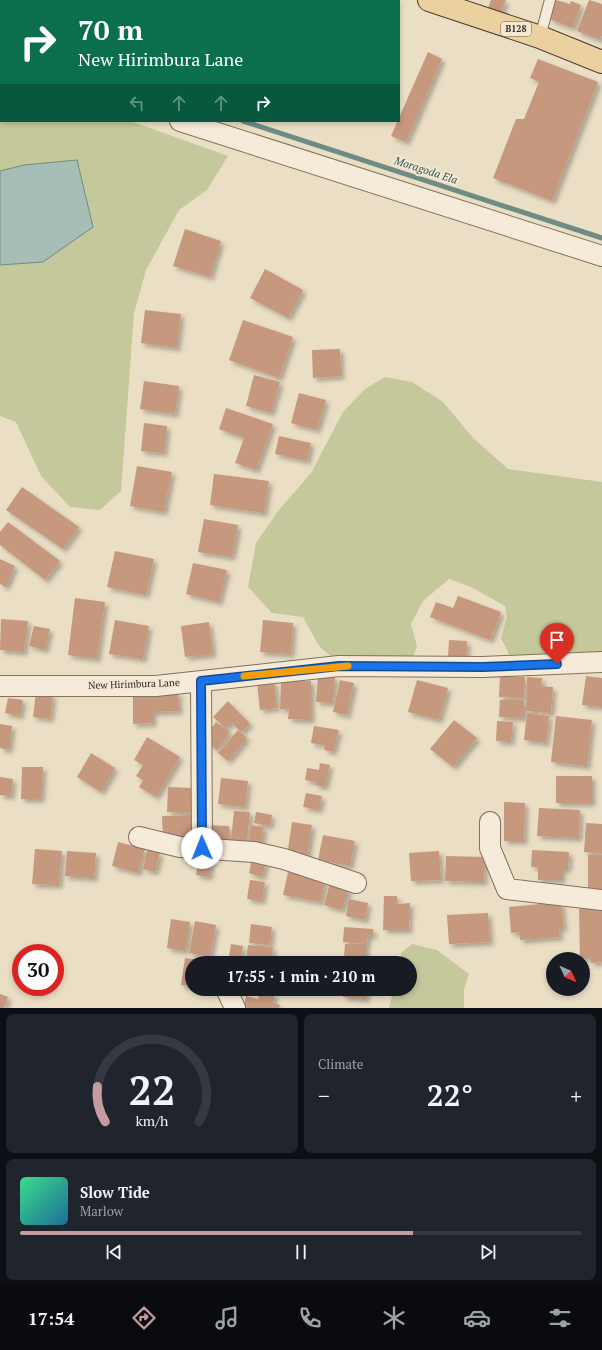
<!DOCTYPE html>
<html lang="en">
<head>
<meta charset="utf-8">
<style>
	body { margin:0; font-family:"PT Serif",serif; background:#20242c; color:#f1f3f6; height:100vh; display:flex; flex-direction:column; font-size:15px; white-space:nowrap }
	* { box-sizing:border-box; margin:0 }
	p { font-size:13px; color:#9ea1a6 }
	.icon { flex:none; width:22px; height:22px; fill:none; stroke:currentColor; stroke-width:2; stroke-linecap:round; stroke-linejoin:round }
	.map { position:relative; height:1008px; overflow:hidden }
	.side { display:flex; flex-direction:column; gap:6px; padding:6px; background:#0d0f14; flex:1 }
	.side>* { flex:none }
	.hud { position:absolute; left:0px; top:0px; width:400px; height:122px; box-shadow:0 2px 6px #0003; background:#0b6e4f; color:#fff; overflow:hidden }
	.needle { width:26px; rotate:134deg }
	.fabs { position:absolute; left:546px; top:952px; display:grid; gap:8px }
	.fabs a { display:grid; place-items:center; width:44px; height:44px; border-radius:50%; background:#171b24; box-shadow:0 2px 6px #0003; font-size:20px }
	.speed { position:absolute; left:12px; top:944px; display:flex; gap:8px; font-size:20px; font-weight:700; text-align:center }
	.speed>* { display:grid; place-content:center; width:52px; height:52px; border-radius:50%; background:#171b24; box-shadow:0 2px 6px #0003; line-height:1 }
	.speed .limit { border:6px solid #d22; background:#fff; color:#111 }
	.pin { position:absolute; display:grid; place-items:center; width:34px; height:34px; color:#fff; margin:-41px -17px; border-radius:50% 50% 50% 0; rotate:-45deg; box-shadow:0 0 4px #0007 }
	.pin .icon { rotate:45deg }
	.me { position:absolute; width:44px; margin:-22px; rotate:359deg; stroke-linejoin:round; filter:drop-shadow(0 0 3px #0008) }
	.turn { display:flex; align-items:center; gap:14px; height:84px; padding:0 12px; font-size:18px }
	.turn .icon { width:52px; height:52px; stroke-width:2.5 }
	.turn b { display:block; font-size:28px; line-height:34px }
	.lanes { display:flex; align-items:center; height:38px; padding:0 12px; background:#0003; justify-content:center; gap:20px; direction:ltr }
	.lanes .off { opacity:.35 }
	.big { font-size:30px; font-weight:600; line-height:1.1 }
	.side .widget { flex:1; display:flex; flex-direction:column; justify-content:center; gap:6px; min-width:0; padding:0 14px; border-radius:8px; background:#20242c }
	.side .dial { align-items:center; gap:0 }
	.dial svg { height:104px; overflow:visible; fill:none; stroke:#363941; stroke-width:7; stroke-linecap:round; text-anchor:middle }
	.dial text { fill:#f1f3f6; stroke:none }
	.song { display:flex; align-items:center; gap:12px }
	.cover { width:48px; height:48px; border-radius:6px; background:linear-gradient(135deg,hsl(150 70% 55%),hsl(200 70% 35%)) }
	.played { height:4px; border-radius:2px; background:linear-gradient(90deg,#c49ca0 70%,#363941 70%) }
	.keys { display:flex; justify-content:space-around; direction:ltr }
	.heat { display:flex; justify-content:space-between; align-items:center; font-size:22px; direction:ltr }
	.side .tiles { flex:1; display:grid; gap:6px; grid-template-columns:1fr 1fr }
	.widget:last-child { grid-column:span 2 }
	.trip { position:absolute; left:185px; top:956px; width:232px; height:40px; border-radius:20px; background:#171b24; box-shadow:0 2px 6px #0003; font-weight:600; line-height:40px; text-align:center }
	.menu { display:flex; height:64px; justify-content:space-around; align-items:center; background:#090b0e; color:#9ea1a6 }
	.menu .icon { width:28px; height:28px }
	.menu .on { color:#c49ca0 }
	.menu b { font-size:18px; color:#f1f3f6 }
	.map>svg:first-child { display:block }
	.green { fill:#c4c89a }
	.water { fill:#a6beb6; stroke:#6e8c83 }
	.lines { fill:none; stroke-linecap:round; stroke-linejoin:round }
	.stream { stroke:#6e8c83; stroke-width:5 }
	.building { fill:#c6987e; filter:url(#shadow) }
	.service-casing { stroke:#84705d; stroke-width:12 }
	.minor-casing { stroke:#84705d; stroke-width:22 }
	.primary-casing { stroke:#523f30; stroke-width:24 }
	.service { stroke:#f6ebd8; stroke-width:10 }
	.minor { stroke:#f6ebd8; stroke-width:20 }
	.primary { stroke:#ebd0a0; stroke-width:22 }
	.route-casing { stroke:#114b97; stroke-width:10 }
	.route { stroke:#1a73e8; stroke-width:7 }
	.slow { stroke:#f59e0b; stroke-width:7 }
	.labels { text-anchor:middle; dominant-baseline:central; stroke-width:4; stroke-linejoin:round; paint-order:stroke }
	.shield { fill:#f2e8d4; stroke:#6e6255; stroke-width:1 }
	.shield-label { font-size:9px; font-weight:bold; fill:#35291f }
	.street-label { font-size:10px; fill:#35291f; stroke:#f2e8d4 }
	.water-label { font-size:11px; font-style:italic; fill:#305450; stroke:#f2e8d4 }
</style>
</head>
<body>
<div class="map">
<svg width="602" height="1008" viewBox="0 0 602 1008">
	<defs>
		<filter id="shadow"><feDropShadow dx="3.5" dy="3.5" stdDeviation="2" flood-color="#0004"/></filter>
	</defs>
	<rect width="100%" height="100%" fill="#eadec5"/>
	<path class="green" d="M0,88l1,33h129l98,35 -21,34 -28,20 -33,60 -12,43 -13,178 -21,19 -30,-3 -29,-31 -25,-54 -16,-6z
		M385,377l27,5 31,20 31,37 34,30 94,13v175l-90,3 -11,-22 6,-21 -2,-11 -34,-19 -22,-8 -26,22 -12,23 6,22 -4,11 -78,3 -16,-14 -16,-29 -31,-4 -24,-26 8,-44 22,-32 33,-38 32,-61 22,-23z
		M412,944l25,6 32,24 -5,15v19h-75l5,-19h16v-26h-10l1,-10z"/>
	<path class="water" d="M77,160l16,67 -50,35 -43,3v-94l24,-6z"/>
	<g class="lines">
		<path class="stream" d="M0,54h1
			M243,121l359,117"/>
	</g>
	<path class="building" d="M491,0h15l-6,15 -13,-5z
		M556,0l14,4 1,-3 10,4 -8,23 -24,-9z
		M589,0l13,4v31l-2,5 -23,-9z
		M428,52l14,7 -36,83 -15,-6z
		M538,59l60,23 -46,119 -59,-23 23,-59h8l15,-37 -9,-4z
		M185,229l36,12 -11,36 -37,-11z
		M265,269l38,21 -15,28 -38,-20z
		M145,310l36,4 -4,34 -36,-5z
		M243,320l50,17 -14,41 -50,-18z
		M340,349l1,27 -28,2 -1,-28z
		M254,375l26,7 -9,31 -25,-7z
		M144,381l35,5 -4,28 -35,-5z
		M299,393l27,7 -9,30 -26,-7z
		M226,408l47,16 -17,46 -21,-7 9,-25 -25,-9z
		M144,423l23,3 -3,27 -23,-2z
		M279,436l32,7 -4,18 -32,-7z
		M137,466l35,6 -8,40 -34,-6z
		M214,474l55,7 -5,32 -54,-8z
		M22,487l57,40 -16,22 -57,-39z
		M204,519l34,6 -6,32 -34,-5z
		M8,522l52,39 -15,19 -45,-35v-13z
		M115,551l39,8 -8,36 -39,-8z
		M0,559l15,7 -9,21 -6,-3z
		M193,563l34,7 -8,32 -33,-8z
		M458,596l43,16 -11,28 -60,-23 6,-15 17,6z
		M75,598l30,4 -8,57 -29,-4z
		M1,619l27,2 -4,31 -24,-2z
		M115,620l34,6 -6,33 -34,-5z
		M263,620l30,3 -2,31 -31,-2z
		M209,622l4,32 -28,3 -4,-31z
		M34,626l16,3 -5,21 -16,-4z
		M449,640l18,1 -1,17 -18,-1z
		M318,676l17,1 -2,26 -17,-1z
		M500,676l25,1 -1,21 -25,-1z
		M586,676l16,2v29l-20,-2z
		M527,677l15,1 -1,8 12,1 -2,26 -25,-2z
		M340,680l14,3 -7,32 -14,-3z
		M417,680l31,8 -9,32 -31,-8z
		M274,681l3,27 -17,2 -3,-27z
		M281,681h30v39l-23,-1 1,-10h-9z
		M178,692l1,19 -26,1v11l-20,1v-31z
		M36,693l17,2 -3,24 -17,-2z
		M8,698l15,2 -3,16 -15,-3z
		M500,700h24v18l-25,-1z
		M228,701l22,23 -9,8 -10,-10 -6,6 -12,-11z
		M527,713l22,3 -3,27 -22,-3z
		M556,716l36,4 -5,46 -36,-4z
		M454,720l23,18 -24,29 -23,-18z
		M497,721l16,1 -2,20 -15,-1z
		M216,722l14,10 -13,18 -14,-10z
		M0,724l12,2 -3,24 -9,-2z
		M314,726l25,4 -6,22 -9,-2 1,-5 -14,-2z
		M238,730l9,8 -19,23 -10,-8z
		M147,737l33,20 -24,40 -17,-10 4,-7 -7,-4 7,-11 -9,-5z
		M91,753l24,15 -14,24 -24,-15z
		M320,763l10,2 -5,22 -10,-2 1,-3 -11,-2 2,-12 12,2z
		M22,767h21l-2,32h-20z
		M556,776h36v27h-36z
		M0,777l13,2 -2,17 -11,-1z
		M221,778l27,3 -3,26 -27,-3z
		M168,787l23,1v25l-24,-1z
		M306,793l16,3 -3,14 -16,-3z
		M504,802l21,1 -1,38h-20z
		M539,808l41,2 -1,28 -42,-2z
		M234,811l16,1 -3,29 -16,-1z
		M256,812l16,3 -2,11 -16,-3z
		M194,815v22h-31l-1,-21z
		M292,822l20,3 -5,34 -20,-3z
		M586,823l16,1v29l-18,-1z
		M204,825l25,1v17l-25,-1z
		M251,825l13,2 -3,19 -13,-2z
		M323,835l32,6 -5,25 -32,-6z
		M118,842l27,7 -7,24 -26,-7z
		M35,849l27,2 -3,34 -27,-1z
		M147,850l13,3 -5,19 -12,-3z
		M532,850l37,2 -1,17h-6v11h-24v-13h-7z
		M67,851l29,2 -2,25 -29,-2z
		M439,851l2,29 -30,1 -2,-28z
		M199,855l13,2 -3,20 -13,-2z
		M588,855h14v36h-14z
		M446,856l39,1 -1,25 -39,-1z
		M252,859l14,3 -4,15 -13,-4z
		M288,872l37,8 -4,22 -38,-7z
		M250,880l15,2 -3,19 -15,-2z
		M330,883l19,6 -7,21 -18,-5z
		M384,896h13v8l13,-1 -1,27h-26z
		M349,899l19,4 -3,17 -19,-4z
		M561,902l3,26h-5l1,9 -40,3 -1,-8 -8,1 -2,-26z
		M579,909h23v53l-11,1v-5h-11z
		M488,913l2,29 -41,2 -2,-29z
		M171,919l19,3 -4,29 -19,-3z
		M195,921l21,4 -6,32 -21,-4z
		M251,924l21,3 -2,18 -21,-2z
		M344,927l29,2v7l-5,-1 -1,9 -24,-2z
		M231,944l12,2 -2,12 -12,-2z
		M345,944h21v13l-22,-1z
		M248,945l25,2 -2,16 -25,-2z
		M185,958l35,4v1h-28v23l-11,-1z
		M344,958l29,1 -1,4h-29z
		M344,989h23l-1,10 -23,-2z
		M260,991l15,3 -2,9 7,2 -1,3h-36l3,-12 12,3z
		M0,994l8,3 -4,11h-4z"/>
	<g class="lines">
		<g class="service-casing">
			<path id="service" d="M540,37l10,-37"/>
		</g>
		<g class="minor-casing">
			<path id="minor" d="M0,73h1
				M180,121l422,135
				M201,681l1,166
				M0,686h156l183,-20 144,1 119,-5
				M490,822v26l17,41 95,11
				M139,837l41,10 74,5 30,7 72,24
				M227,991l8,17"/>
		</g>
		<g class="primary-casing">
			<path id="primary" d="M429,0l111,37 62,25"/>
		</g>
		<use href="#service" class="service"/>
		<use href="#minor" class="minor"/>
		<use href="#primary" class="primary"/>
	</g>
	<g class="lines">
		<g class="route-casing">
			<path id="route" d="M202,848l-1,-167 138,-15 144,1 74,-3"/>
		</g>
		<use href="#route" class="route"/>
		<path class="slow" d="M244,676l104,-10"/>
	</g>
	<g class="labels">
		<rect class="shield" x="501" y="22" width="30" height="14" rx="3"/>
		<g class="shield-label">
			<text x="516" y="29">B128</text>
		</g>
		<g class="street-label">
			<text transform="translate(134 684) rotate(-2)">New Hirimbura Lane</text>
		</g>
		<g class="water-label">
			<text transform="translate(426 170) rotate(18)">Moragoda Ela</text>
		</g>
	</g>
</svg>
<div class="fabs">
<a><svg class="needle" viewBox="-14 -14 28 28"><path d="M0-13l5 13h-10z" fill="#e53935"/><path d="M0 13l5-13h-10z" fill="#9ea1a6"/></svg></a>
</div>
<div class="speed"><div class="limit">30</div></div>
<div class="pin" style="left:557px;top:664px;background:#d93025"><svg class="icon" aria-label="arrive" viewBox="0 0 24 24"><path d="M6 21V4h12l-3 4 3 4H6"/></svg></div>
<svg class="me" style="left:202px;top:848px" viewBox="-20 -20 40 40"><circle r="19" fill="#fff"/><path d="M0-13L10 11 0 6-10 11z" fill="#1a73e8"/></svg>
<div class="trip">17:55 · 1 min · 210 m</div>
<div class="hud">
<div class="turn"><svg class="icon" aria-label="right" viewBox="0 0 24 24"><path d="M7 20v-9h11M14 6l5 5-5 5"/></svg><div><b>70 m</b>New Hirimbura Lane</div></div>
<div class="lanes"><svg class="icon off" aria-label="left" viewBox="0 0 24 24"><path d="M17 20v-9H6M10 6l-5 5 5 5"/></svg><svg class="icon off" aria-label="ahead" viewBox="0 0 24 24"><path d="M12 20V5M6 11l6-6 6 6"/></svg><svg class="icon off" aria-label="ahead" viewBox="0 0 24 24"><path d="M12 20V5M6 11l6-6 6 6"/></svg><svg class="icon" aria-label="right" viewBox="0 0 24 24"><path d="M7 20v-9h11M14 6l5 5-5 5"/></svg></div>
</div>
</div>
<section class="side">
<div class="tiles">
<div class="widget dial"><svg viewBox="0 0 100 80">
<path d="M14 69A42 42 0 1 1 86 69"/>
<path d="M14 69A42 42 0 0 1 8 42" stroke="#c49ca0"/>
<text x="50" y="56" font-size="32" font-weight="700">22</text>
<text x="50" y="72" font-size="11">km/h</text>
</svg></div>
<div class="widget"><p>Climate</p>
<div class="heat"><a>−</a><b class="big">22°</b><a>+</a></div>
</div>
<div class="widget">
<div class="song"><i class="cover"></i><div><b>Slow Tide</b><p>Marlow</p></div></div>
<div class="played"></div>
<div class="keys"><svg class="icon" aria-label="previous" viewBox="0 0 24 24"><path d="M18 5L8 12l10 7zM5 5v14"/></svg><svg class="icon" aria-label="pause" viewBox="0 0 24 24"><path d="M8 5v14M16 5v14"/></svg><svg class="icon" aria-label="next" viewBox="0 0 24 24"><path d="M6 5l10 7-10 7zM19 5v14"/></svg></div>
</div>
</div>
</section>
<nav class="menu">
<b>17:54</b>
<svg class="icon on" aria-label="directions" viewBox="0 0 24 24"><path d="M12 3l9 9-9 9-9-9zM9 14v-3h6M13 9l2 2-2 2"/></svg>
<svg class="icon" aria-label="music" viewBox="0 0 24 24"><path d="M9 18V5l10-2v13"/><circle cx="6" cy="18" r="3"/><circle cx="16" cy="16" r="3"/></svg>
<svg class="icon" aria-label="phone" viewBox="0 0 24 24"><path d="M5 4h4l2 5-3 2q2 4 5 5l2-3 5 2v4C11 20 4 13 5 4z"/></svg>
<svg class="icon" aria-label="climate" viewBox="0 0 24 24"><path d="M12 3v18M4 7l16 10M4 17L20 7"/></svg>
<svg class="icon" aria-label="car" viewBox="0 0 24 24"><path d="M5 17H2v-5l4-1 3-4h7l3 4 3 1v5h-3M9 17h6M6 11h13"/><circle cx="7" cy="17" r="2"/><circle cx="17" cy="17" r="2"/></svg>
<svg class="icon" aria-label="filters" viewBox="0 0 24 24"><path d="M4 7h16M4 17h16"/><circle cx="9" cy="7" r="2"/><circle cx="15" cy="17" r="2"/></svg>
</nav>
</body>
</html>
